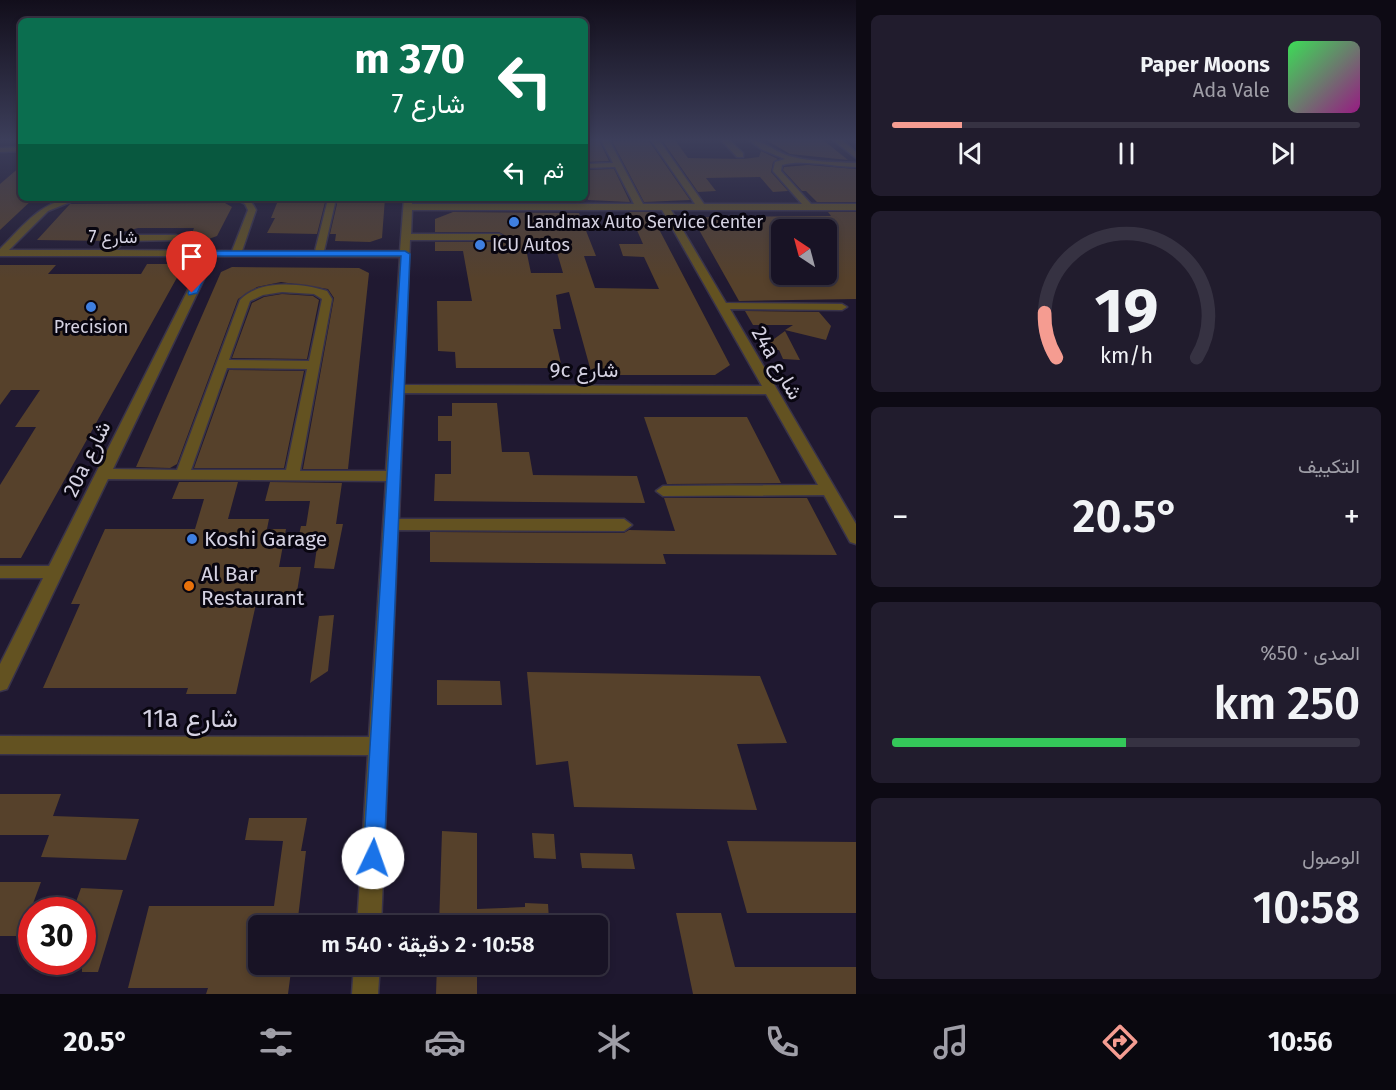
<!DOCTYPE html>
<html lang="ar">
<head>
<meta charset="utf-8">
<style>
	body { margin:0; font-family:"Fira Sans",Vazirmatn,sans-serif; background:#211c2d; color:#f1f3f6; direction:rtl; height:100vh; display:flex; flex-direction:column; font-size:22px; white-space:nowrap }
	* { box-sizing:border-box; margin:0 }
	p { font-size:20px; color:#9f9ea7 }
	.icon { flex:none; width:33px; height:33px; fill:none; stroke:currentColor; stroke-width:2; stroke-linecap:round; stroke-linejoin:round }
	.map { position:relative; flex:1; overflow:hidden; direction:ltr }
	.drawer { display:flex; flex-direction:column; gap:15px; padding:15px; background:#0d0a14; width:540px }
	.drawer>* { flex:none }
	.banner { position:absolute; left:18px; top:18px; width:570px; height:183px; border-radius:9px; box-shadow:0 3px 9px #0003,0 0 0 2px #363242; direction:rtl; background:#0b6e4f; color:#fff; overflow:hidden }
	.needle { width:39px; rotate:324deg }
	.buttons { position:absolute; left:771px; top:219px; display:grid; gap:12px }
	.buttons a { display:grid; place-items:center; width:66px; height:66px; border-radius:9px; background:#181325; box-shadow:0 3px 9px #0003,0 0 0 2px #363242; font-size:30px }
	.speed { position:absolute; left:18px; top:897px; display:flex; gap:12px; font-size:30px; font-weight:700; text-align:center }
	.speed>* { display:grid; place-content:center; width:78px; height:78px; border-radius:50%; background:#181325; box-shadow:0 3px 9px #0003,0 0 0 2px #363242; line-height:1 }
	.speed .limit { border:9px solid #d22; background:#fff; color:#111 }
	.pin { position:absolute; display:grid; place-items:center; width:51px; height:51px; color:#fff; margin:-62px -26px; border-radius:50% 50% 50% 0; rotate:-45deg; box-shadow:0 0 6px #0007 }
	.pin .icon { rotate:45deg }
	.me { position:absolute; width:66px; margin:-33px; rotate:3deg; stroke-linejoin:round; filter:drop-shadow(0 0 4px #0008) }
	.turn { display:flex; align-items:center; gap:21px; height:126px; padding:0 24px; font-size:27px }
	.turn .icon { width:78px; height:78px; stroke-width:2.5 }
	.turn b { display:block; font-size:42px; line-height:51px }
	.then { display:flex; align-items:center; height:57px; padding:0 24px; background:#0003; gap:12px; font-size:22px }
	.big { font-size:45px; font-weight:600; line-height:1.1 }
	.drawer .card { flex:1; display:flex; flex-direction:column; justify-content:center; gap:9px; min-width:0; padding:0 21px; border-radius:9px; background:#211c2d }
	.drawer .dial { align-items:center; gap:0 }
	.dial svg { height:156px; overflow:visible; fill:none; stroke:#363242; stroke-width:7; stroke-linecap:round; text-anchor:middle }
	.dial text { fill:#f1f3f6; stroke:none }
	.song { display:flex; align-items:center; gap:18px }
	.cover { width:72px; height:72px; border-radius:9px; background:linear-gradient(135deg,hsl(130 70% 55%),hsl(310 70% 35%)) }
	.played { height:6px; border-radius:3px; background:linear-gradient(90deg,#f59c91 15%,#363242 15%) }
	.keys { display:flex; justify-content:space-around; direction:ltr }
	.heat { display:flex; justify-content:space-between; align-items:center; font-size:33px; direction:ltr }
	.charge { height:9px; border-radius:4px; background:linear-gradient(90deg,#34c759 50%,#363242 0) }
	.trip { position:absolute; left:248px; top:915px; width:360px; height:60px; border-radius:9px; background:#181325; box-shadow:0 3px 9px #0003,0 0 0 2px #363242; font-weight:600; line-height:60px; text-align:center; direction:rtl }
	.menu { display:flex; height:96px; justify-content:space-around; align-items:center; background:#0a080f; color:#9f9ea7 }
	.menu .icon { width:42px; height:42px }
	.menu .current { color:#f59c91 }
	.menu b { font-size:27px; color:#f1f3f6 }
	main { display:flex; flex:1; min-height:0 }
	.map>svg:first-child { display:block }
	.building { fill:#56412b; fill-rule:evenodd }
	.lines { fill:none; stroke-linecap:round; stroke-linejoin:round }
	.minor-casing { stroke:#39334a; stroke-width:3 }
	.minor { fill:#635221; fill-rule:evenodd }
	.route { fill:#1a73e8; stroke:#114b97; stroke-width:1.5 }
	.shop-dot { fill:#3f7fe0; stroke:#090610; stroke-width:2 }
	.food-dot { fill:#e8710a; stroke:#090610; stroke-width:2 }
	.labels { text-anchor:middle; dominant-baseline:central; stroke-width:6; stroke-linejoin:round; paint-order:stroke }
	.far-poi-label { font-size:18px; fill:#d5d2e2; stroke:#090610; text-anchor:start }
	.far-street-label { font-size:18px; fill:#d5d2e2; stroke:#090610 }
	.street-label { font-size:21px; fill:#d5d2e2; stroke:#090610 }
	.poi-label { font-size:21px; fill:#d5d2e2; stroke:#090610; text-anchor:start }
	.near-street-label { font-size:26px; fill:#d5d2e2; stroke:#090610 }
</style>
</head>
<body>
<main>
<section class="drawer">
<div class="card">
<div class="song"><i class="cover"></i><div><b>Paper Moons</b><p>Ada Vale</p></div></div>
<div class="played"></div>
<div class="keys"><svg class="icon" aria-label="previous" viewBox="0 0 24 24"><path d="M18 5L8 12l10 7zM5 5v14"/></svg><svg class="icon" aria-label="pause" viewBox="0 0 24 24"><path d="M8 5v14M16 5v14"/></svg><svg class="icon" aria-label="next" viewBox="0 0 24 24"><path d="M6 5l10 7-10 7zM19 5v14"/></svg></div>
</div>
<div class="card dial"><svg viewBox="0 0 100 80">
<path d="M14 69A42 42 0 1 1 86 69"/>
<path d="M14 69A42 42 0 0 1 8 46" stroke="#f59c91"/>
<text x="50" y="56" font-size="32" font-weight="700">19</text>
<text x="50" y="72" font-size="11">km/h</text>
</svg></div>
<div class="card"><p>التكييف</p>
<div class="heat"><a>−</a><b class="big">20.5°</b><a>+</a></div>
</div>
<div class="card"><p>المدى · 50%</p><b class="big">250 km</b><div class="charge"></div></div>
<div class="card"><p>الوصول</p><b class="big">10:58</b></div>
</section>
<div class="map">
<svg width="856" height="994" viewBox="0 0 856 994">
	<rect width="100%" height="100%" fill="#201931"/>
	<path class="building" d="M585,140h14l10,21 -24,1z
		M649,140v1l41,59 -46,2 -32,-61z
		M662,140h13l13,18 55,1 16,-2 2,-6 17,8 -5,3 -2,10 17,19 -15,1 -13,-15 -54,1 10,13 -18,1z
		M766,140h57l25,20 -58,-6z
		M808,165l48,4v33h-39l-11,-11h-4l-19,-21 1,-3z
		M21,166v32h13l-34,32v-46z
		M614,169l16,33 -42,-2 -3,-7v-23z
		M279,198h51l-5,4 -8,32 -50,-1 8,-15h-4z
		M385,198l-3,40 -12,4 -35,-1 1,-7h-6l7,-30 -4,-5z
		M442,198h88l1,4h-82z
		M225,203l7,4 -15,29 -14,5 -13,-3 4,-10h-56l-15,4 -12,9 -74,-1 33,-36z
		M453,212l126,1 17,43h-12l11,32 64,1 -15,-32 -21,-1 -4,-12h24l-14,-32h21l80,153 -15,10h-123l-23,-83 -13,3 5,34h-8l9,39h-106l-1,-16 -17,-1 -1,-50h35l-9,-50h-28v-9h64l7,-6 -7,-4h-64v-13zM526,249h30l7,24h-32z
		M828,212h28v87l-117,2 -45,-80 9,-4 128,-1zM782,230h44v44h-44z
		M147,264h26l7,4 -1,6 -158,284h-21v-73l36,-58h-21l25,-37h-29l-11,15v-140h56l-8,9h93z
		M232,267l127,1 10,5 -21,196h-45l31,-171 -6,-9 -47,-7 -24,5 -19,12 -61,165 -7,4 -34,-1 85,-195z
		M282,294l31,2 6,4 -12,59 -75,-1 20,-55 12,-6z
		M745,311l74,1 12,14 -5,14 -41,-10 8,-5h-40z
		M785,331l15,29 -17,-1 -4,-9h-20z
		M229,370l75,1 -20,97h-90z
		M452,403h45l5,49h27l4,23 104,1 8,27 -211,-2 1,-27h16v-33h-13v-25h14z
		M644,417h103l34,66 -114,1z
		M179,482h59l-10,37h41l-2,10h19l-7,38h22l-6,37h-39l-20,90h-50l2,-6h-145l37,-84h-9l34,-75h90l9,-30h-32z
		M270,482l72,1 -6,41h7l-9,45 -20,-1 4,-28 -20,-1 3,-13h5l4,-25h-45z
		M664,498h143l30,57 -174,-1 3,10 -236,-2v-30l194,1 5,-3 46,1z
		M334,615l-6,56 -18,12 9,-67z
		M527,672l233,4 27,67 -50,1 20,66 -183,-3 -6,-46 -32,4z
		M437,680l63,1 2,24h-65z
		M0,794h61l-8,22 86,3 -13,41 -85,-3 8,-22h-49z
		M249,818h58l-6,33h5l-9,75h-39v38h34l-4,30h-82l2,-6h-80l21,-82h125l9,-65 -38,-1z
		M442,831l35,2v76l48,-2v-4l23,1 1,16 -42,-3 1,9h-69z
		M532,833l22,1 2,25 -22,-1z
		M727,841l129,1v71h-109z
		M580,853l52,1 3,15 -53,-1z
		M0,882h41l-20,54h-21z
		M81,888l42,2 -25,82h-16v-62h-9z
		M676,913h45l14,54h121v27h-163z
		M437,964h40v30h-41z"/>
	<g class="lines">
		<g class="minor-casing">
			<path id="minor" d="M601,140h8l34,64h52l-44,-64h8l45,64h98l-29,-33 2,-9 10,-3 -24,-10 -12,-9c14,0 26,12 40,16 22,6 45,6 67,7v4c-22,0 -54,-8 -74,-2l-1,6 30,33h45v6h-185l55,93 116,1 5,3 -5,3 -112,-1 126,215v20l-6,-2 -26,-47 -161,1 -7,-5 7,-5 155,-1 -52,-91 -362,-1 -5,126h225l8,6 -8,6 -226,-1 -17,396h-24l11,-171 -368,-1v-18l369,1 17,-256 -278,-2 -101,210 -7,2v-27l43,-86h-43v-12h49l156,-310h-205v-7c25,-25 43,-51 80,-51l-32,13 -39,39h97l8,-10 9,-5h53l5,3 -2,2 -54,1 -9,9 116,1 16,-41 -3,-6 -11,-6c12,0 17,1 22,12l-14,41h73l12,-48 4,-3 4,3 -11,48h76l4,-53h8v6h222l-19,-37 -30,1v-4l28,-1zM412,210h250l100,176 -358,-1 6,-145h89l5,-3 -5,-3h-88zM215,256l185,1 -14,214h-86l32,-172 -5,-8c-25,-8 -68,-12 -87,9l-63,170 -64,-1zM282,292l32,2 8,5 -13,62 -80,-1 21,-59 13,-6zM227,368l80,1 -21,101h-95z
				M721,140h8l14,13v4h-6z
				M833,140h9l14,12v6z
				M21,147v4l-21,1v-4z
				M354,964h26l-2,30h-26z"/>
		</g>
		<use href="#minor" class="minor"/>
	</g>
	<linearGradient id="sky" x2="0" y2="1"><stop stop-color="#120e1b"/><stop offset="0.5" stop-color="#3c3e5a"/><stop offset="1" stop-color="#3c3e5a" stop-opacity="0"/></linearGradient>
	<rect width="856" height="279" fill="url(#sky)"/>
	<path class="route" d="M209,251h196l5,3 -26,604 -3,8 -8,3 -7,-3 -3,-8 38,-602h-186l-18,37 -8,2 -1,-2z"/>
	<g class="shop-dot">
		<circle cx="514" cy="222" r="6"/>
		<circle cx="480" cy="245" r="6"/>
		<circle cx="91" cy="307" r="6"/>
		<circle cx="192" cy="539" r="6"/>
	</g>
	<circle class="food-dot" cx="189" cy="586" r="6"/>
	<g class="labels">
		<g class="far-poi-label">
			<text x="526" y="222">Landmax Auto Service Center</text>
			<text x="492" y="245">ICU Autos</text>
			<text x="91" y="327" text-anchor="middle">Precision</text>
		</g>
		<g class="far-street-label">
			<text x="113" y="237">شارع 7</text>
		</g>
		<g class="street-label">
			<text transform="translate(777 363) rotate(60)">24a شارع</text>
			<text x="584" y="370">9c شارع</text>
			<text transform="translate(87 459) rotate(-64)">20a شارع</text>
		</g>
		<g class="poi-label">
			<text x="204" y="539">Koshi Garage</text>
			<text x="201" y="574">Al Bar<tspan x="201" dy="24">Restaurant</tspan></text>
		</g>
		<g class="near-street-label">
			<text x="190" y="718">11a شارع</text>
		</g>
	</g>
</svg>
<div class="buttons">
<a><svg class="needle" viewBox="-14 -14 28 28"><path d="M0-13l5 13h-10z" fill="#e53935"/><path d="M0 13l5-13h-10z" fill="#9f9ea7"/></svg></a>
</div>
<div class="speed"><div class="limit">30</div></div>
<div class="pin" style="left:192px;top:293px;background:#d93025"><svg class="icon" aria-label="arrive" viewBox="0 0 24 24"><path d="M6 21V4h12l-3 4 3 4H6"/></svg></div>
<svg class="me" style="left:373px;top:858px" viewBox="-20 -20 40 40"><circle r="19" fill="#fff"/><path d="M0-13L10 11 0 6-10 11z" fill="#1a73e8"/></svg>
<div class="trip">10:58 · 2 دقيقة · 540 m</div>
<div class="banner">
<div class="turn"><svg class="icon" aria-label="left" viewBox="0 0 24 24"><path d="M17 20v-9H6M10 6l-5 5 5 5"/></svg><div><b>370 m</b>شارع 7</div></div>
<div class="then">ثم<svg class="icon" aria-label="left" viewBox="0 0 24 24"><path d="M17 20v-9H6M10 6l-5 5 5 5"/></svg></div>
</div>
</div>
</main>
<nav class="menu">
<b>10:56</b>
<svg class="icon current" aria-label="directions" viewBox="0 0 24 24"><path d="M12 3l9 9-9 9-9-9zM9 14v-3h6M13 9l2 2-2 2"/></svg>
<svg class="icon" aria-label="music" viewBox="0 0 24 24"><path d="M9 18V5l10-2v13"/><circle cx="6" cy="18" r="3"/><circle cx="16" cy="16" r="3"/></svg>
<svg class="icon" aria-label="phone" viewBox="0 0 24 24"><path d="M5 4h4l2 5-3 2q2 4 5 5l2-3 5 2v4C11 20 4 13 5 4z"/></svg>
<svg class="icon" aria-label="climate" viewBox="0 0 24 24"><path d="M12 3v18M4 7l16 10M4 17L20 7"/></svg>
<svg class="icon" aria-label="car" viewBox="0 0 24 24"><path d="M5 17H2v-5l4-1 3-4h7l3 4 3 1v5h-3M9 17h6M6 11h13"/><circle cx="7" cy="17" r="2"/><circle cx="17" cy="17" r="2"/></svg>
<svg class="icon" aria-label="filters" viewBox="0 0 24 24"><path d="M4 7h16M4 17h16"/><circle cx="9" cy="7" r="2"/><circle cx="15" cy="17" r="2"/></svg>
<b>20.5°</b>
</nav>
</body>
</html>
